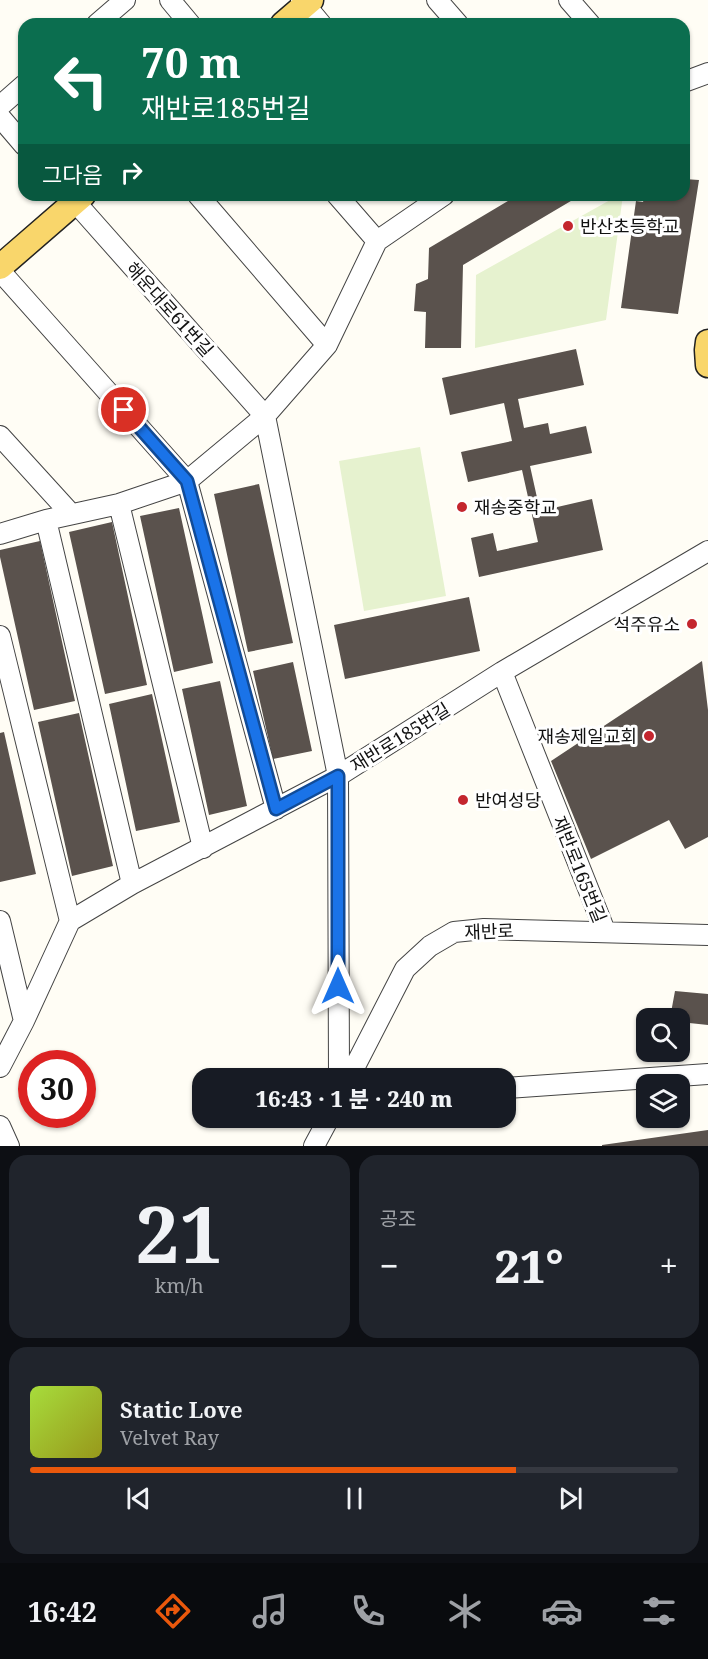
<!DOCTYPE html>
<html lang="ko">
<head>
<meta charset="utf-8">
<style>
	body { margin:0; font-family:"Noto Serif","Noto Sans KR",serif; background:#20242c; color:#f1f3f6; height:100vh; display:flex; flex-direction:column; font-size:22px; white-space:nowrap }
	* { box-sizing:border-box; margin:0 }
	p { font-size:20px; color:#9ea1a6 }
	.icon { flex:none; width:33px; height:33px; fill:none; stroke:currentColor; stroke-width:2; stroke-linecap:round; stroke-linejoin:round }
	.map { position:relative; height:1146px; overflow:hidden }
	.drawer { display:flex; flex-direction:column; gap:9px; padding:9px; background:#0d0f14; flex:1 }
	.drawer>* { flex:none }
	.hud { position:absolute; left:18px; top:18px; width:672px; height:183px; border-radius:18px; box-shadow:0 2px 4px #0004; background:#0b6e4f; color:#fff; overflow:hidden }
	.controls { position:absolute; left:636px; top:1008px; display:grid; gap:12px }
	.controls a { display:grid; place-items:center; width:54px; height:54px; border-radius:12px; background:#171b24; box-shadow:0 2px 4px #0004; font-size:30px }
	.speed { position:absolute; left:18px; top:1050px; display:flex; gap:12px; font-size:30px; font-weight:700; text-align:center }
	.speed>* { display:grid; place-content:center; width:78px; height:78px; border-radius:50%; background:#171b24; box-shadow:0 2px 4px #0004; line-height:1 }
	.speed .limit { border:9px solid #d22; background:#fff; color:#111 }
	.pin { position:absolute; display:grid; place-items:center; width:51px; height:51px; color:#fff; margin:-26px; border:3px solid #fff; border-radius:50%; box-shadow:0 2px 6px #0007 }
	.me { position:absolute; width:66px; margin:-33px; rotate:0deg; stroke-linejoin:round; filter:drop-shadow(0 0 4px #0008) }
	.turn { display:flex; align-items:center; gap:21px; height:126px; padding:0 24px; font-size:27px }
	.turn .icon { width:78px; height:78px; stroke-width:2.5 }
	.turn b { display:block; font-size:42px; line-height:51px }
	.then { display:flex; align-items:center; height:57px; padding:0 24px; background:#0003; gap:12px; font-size:22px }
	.big { font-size:45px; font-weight:800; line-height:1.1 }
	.drawer .widget { flex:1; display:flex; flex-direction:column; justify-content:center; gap:9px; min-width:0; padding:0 21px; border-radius:18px; background:#20242c }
	.drawer .dial { align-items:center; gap:0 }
	.dial b { font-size:78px; line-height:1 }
	.song { display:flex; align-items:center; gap:18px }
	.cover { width:72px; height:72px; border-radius:9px; background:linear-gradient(135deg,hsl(80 70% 55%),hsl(60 70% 35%)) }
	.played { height:6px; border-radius:3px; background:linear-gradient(90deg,#ea580c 75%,#363941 75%) }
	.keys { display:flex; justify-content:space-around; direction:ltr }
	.heat { display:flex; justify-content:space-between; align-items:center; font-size:33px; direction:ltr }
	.drawer .tiles { flex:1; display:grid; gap:9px; grid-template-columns:1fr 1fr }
	.widget:last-child { grid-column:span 2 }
	.trip { position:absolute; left:192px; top:1068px; width:324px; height:60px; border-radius:18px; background:#171b24; box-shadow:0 2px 4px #0004; font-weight:800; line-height:60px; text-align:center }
	.tabs { display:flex; height:96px; justify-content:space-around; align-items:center; background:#090b0e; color:#9ea1a6 }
	.tabs .icon { width:42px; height:42px }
	.tabs .selected { color:#ea580c }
	.tabs b { font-size:27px; color:#f1f3f6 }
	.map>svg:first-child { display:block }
	.pitch { fill:#e6f2cf }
	.building { fill:#5a524d }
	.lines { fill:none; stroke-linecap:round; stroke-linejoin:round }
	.minor-casing { stroke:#444; stroke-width:22 }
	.major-casing { stroke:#222; stroke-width:27 }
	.minor { stroke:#fff; stroke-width:20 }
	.major { stroke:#f9d66b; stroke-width:24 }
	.route-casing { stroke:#114b97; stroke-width:15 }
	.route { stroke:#1a73e8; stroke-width:10 }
	.poi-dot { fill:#c4262e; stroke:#fff; stroke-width:2 }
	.labels { text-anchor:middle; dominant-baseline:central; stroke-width:6; stroke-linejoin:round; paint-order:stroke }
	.poi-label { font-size:18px; fill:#111; stroke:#fff; text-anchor:start }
	.street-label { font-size:18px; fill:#111; stroke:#fff }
</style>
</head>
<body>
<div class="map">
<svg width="708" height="1146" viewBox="0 0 708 1146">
	<rect width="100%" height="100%" fill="#fffdf5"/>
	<path class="pitch" d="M619,195h4l-17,125 -131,28 1,-73z
		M420,447l26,149 -82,15 -25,-150z"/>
	<path class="building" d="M684,179l15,1 -21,134 -57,-6 15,-107 7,1 2,-7 6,3 1,-3h32z
		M518,195h63l-118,70 -2,83h-36l1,-36 -12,-1 2,-27 12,-5 1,-31z
		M576,349l8,36 -66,14 6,29 24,-5 2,11 36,-8 6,27 -62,13 10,45 52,-12 11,51 -124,27 -8,-39 22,-5 4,18 41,-9 -16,-72 -54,12 -7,-30 51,-11 -8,-38 -54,12 -8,-37z
		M259,484l34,159 -45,9 -34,-158z
		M179,508l34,155 -39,9 -34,-156z
		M112,522l35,163 -42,9 -36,-162z
		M40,541l35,160 -41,9 -34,-153v-7z
		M469,597l11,54 -135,28 -11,-54z
		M702,661l6,49v127l-23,12 -16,-29 -78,39 -40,-98z
		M293,662l19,89 -39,8 -20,-88z
		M220,681l27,125 -38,9 -27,-126z
		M152,694l28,128 -44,9 -27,-127z
		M79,713l34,153 -41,10 -34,-154z
		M4,732l32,142 -36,8v-149z
		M675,991l33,3v31l-28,-3v-4h-10z
		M708,1130v16h-106v-1z"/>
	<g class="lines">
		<g class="minor-casing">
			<path id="minor" d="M170,0l20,24
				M301,0l20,24
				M437,0l21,24
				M569,0l21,24
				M97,24l28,-24
				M684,82l24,-9
				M0,106l24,-21
				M0,117l24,28
				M69,195l196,221 73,360 1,302
				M198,195l129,150
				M337,195l40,46
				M0,271l187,210 89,328
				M0,436l71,78
				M119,504l84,344
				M46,520l86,364
				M0,534l46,-14 73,-16 68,-23 78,-65 62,-71 50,-104 67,-46
				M0,636l70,285
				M502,672l103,259
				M0,921l24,100
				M0,1067l24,-46 46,-100 62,-37 206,-108 164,-104 206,-121
				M349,1078l56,-109 25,-23 24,-14 30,-3 224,6
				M506,1088l202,-14
				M0,1126l9,20
				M314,1146l15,-28"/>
		</g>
		<g class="major-casing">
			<path id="major" d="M283,24l28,-24
				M0,267l83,-72
				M708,342l-1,8 1,15"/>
		</g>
		<use href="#minor" class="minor"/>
		<use href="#major" class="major"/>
	</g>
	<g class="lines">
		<g class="route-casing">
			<path id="route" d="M124,410l63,71 89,328 62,-33v210"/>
		</g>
		<use href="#route" class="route"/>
	</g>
	<g class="poi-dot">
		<circle cx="568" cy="226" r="6"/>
		<circle cx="462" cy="507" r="6"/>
		<circle cx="692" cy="624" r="6"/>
		<circle cx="649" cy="736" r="6"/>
		<circle cx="463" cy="800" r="6"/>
	</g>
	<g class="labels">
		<g class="poi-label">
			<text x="580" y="226">반산초등학교</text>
			<text x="474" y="507">재송중학교</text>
			<text x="680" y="624" text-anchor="end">석주유소</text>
			<text x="637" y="736" text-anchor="end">재송제일교회</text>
			<text x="475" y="800">반여성당</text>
		</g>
		<g class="street-label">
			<text transform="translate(170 309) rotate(48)">해운대로61번길</text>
			<text transform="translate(400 737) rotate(-32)">재반로185번길</text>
			<text transform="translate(580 869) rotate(68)">재반로165번길</text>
			<text transform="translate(489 931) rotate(-2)">재반로</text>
		</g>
	</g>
</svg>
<div class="controls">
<a><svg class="icon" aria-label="search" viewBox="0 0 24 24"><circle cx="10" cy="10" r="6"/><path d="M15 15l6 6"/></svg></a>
<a><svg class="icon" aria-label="layers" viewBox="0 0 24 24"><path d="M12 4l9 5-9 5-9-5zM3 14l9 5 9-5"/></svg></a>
</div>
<div class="speed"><div class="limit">30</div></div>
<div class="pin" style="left:124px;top:410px;background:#d93025"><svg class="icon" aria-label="arrive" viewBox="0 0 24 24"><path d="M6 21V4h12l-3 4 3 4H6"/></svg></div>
<svg class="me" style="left:338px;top:986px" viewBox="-20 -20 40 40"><path d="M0-17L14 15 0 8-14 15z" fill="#1a73e8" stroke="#fff" stroke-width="4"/></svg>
<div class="trip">16:43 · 1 분 · 240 m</div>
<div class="hud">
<div class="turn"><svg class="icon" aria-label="left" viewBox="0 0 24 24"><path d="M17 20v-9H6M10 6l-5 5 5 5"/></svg><div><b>70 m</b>재반로185번길</div></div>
<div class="then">그다음<svg class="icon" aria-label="right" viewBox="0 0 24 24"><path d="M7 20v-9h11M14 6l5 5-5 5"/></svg></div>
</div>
</div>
<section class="drawer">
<div class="tiles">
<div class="widget dial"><b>21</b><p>km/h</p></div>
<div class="widget"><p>공조</p>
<div class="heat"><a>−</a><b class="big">21°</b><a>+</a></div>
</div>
<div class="widget">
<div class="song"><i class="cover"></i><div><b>Static Love</b><p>Velvet Ray</p></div></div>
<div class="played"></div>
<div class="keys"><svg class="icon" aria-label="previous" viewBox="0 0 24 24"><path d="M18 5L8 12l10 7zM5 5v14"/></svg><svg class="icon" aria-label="pause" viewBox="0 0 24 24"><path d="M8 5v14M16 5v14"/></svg><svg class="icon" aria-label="next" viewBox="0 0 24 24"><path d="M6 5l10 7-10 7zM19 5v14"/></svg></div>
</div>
</div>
</section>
<nav class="tabs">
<b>16:42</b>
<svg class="icon selected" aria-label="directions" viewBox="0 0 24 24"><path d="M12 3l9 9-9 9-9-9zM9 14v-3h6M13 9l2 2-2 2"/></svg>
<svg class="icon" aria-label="music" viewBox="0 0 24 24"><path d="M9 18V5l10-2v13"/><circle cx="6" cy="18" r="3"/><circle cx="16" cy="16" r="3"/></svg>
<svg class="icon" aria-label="phone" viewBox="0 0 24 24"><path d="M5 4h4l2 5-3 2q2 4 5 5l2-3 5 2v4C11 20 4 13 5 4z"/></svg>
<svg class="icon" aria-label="climate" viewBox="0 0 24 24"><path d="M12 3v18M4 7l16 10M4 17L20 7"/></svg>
<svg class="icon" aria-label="car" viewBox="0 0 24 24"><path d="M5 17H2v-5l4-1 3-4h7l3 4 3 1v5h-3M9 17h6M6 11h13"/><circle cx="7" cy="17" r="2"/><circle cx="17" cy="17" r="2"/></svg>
<svg class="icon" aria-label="filters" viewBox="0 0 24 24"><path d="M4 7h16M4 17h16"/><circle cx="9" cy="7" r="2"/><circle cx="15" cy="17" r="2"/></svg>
</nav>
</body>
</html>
